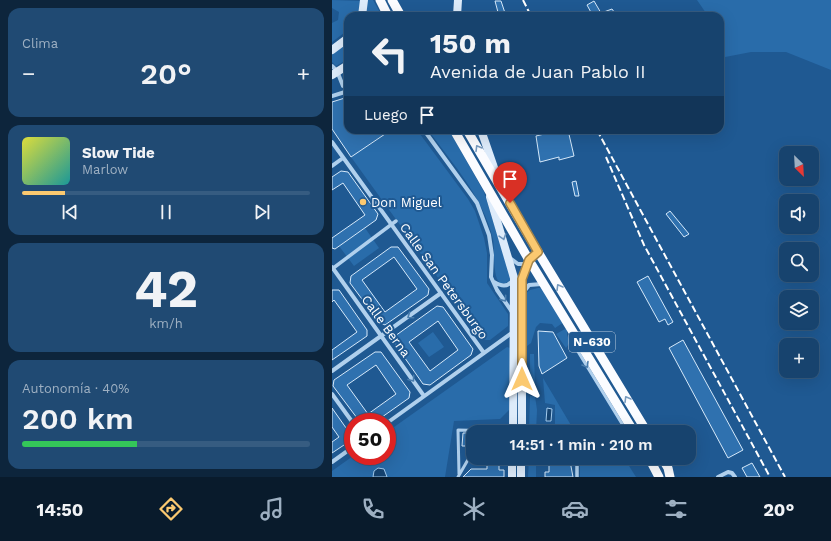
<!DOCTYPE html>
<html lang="es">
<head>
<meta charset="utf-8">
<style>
	body { margin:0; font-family:"Work Sans",sans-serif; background:#204a73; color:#f1f3f6; height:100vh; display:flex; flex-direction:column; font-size:15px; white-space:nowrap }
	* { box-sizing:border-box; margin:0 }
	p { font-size:13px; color:#9eb0c2 }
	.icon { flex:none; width:22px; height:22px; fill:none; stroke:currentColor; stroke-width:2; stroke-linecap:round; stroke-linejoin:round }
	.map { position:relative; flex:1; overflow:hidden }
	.panel { display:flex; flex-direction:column; gap:8px; padding:8px; background:#0d253c; width:332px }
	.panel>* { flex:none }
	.top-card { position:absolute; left:12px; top:12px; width:380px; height:122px; border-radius:12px; box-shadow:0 4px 16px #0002,0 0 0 1px #365c81; background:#17436e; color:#f1f3f6; overflow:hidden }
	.needle { width:26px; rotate:156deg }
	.buttons { position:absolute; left:447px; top:146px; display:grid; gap:8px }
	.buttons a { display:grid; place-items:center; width:40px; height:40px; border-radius:8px; background:#17436e; box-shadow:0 4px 16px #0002,0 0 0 1px #365c81; font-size:20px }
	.speed { position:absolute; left:12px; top:413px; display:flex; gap:8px; font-size:20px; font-weight:700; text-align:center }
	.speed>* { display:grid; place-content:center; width:52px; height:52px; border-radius:50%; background:#17436e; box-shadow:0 4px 16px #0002,0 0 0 1px #365c81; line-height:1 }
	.speed .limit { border:6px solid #d22; background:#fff; color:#111 }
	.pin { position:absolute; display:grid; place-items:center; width:34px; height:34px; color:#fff; margin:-41px -17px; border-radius:50% 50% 50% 0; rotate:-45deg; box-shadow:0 0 4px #0007 }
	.pin .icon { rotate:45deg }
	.me { position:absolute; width:44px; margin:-22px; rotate:0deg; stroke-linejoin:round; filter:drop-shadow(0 0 3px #0008) }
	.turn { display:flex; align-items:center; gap:14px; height:84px; padding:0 20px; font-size:18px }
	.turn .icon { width:52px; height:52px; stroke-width:2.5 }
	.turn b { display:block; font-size:28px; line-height:34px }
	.then { display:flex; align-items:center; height:38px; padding:0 20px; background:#0003; gap:8px; font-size:15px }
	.big { font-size:30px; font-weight:600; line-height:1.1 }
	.panel .tile { flex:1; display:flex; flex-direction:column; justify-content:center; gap:6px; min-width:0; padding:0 14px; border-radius:12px; background:#204a73 }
	.panel .dial { align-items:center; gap:0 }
	.dial b { font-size:52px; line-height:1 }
	.song { display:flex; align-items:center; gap:12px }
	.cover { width:48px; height:48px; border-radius:6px; background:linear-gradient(135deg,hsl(60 70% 55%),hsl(180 70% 35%)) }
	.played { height:4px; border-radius:2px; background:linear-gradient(90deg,#fbc970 15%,#365c81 15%) }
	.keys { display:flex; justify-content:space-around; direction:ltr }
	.heat { display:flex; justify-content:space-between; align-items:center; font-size:22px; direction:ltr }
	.charge { height:6px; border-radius:3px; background:linear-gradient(90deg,#34c759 40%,#365c81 0) }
	.trip { position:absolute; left:134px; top:425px; width:230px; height:40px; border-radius:12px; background:#17436e; box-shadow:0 4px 16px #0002,0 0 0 1px #365c81; font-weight:600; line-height:40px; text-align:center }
	.dock { display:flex; height:64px; justify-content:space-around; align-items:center; background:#091b2c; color:#9eb0c2 }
	.dock .icon { width:28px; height:28px }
	.dock .active { color:#fbc970 }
	.dock b { font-size:18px; color:#f1f3f6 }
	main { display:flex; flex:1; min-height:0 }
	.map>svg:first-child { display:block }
	.green { fill:#296caa }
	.water { fill:#154370; stroke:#a4ccef }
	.building { fill:#2f71af; stroke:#d6e9fa; fill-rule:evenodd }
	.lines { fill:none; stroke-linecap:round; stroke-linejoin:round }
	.service { stroke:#b0d0ed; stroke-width:3 }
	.pedestrian { stroke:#b0d0ed; stroke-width:3.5 }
	.minor { stroke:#b0d0ed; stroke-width:4 }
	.secondary { stroke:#ddebfa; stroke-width:8 }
	.trunk { stroke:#fbfcff; stroke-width:9 }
	.rail { stroke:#fff; stroke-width:2; stroke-dasharray:7 3; stroke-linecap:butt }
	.oneway { stroke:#779abe }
	.oneway2 { stroke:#6b93bc }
	.oneway3 { stroke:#4a7dad }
	.route-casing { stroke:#a38349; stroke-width:10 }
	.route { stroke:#fbc970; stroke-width:7 }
	.poi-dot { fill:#fbc970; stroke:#1f5992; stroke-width:1.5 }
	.labels { text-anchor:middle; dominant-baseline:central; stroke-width:4; stroke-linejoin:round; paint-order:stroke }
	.shield { fill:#1f5992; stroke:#bccdde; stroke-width:1 }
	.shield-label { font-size:12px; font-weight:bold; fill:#fff }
	.poi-label { font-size:13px; fill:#fff; stroke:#1f5992; text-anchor:start }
	.street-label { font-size:13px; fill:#fff; stroke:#1f5992 }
</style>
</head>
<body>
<main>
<section class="panel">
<div class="tile"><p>Clima</p>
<div class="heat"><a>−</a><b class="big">20°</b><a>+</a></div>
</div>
<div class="tile">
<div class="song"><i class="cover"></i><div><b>Slow Tide</b><p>Marlow</p></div></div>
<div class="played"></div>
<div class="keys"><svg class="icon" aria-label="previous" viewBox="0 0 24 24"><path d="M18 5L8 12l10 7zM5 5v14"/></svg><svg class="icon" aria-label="pause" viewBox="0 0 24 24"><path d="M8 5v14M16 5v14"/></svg><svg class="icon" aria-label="next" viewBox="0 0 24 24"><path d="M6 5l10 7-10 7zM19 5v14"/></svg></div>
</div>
<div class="tile dial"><b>42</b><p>km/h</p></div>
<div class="tile"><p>Autonomía · 40%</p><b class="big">200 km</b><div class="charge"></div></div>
</section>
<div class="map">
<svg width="499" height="477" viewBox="0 0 499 477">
	<rect width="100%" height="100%" fill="#1f5992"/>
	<path class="green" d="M0,0l29,1 -3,15h-10v14l-16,12v-19l6,-3 1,-8 -7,-4z
		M35,0h6l9,16h-17z
		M365,0h134v70l-45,-18h-35l-31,6v-42h-12z
		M16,42v17l-12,7 -4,-4v-8z
		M59,130h26l51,69 7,12 9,27 3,15v30l21,31v12l-18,14h-7l-132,-183z
		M96,130h21l35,62 27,87 -5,4h-6c-8,-6 -5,-34 -7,-44 -10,-42 -40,-75 -65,-109z
		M33,228l14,20 -25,18 -15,-20z
		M206,288h4l22,34 -9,6 -3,-4 -12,-1 -4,4 -5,16 -4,3 -1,-53 4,-3z
		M235,328v7l3,7 -4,6 -10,-14z
		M101,332l11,15 -15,10 -11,-14z
		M175,347l3,1 -1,62 -9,9 -46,2 -9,56h-113v-6l21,-15h34v-24z
		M198,354h4l1,35h-5z
		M211,378l32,54 -20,-1v-26l-10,-2z
		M198,396h5l2,14 -1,22h-7z
		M210,425h10v7h-9z
		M197,458h7v19h-8z
		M263,458h29l12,19h-56v-11z"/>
	<path class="water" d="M215,408l5,1 -1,12h-5z
		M46,468l6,1 3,8h-14l1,-6z"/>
	<path class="building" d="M163,1h6l5,15h-7z
		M262,1l7,12 11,-4 5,7h-24l-6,-11z
		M16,97v33h43l-40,27 -19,-28v-27z
		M221,130h15l6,26 -15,4v-3l-19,5 -4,-26 17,-4z
		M9,171l7,1 30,42 -2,6 -41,29 -3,-1v-10l33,-23 -22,-32 -11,7v-13z
		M244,181l3,15h-4l-3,-14z
		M338,211l19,23 -5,3 -18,-23z
		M59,247h7l31,42 -1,6 -43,30 -6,-3 -29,-39 1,-7zM62,257l23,32 -32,23 -23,-32z
		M316,276l25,46 -5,3 -3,-6 -6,3 -22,-40z
		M0,290h7l28,40v6l-35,24v-10l25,-18 -23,-32 -2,2z
		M105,306l6,1 30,42 -2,6 -41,30 -7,-1 -30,-43 2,-5zM106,321l20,29 -28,21 -21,-29z
		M206,331l15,1 14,26 -25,16 -3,-8z
		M351,340l60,110 -15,8 -59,-110z
		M43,352h6l29,40 -1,6 -34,24h-15l-27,-36 1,-6zM44,365l20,29 -28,20 -21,-29z
		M0,408l19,27 -1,6 -18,12v-11l7,-5 -7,-10z
		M131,433h10l-1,13h-10z
		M155,458h12v12h5v7h-41l8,-8h16z
		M217,458h18l3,3 3,16h-28v-5h4z
		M420,463l8,14h-13l-5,-9z"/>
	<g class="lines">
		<path class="service" d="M240,334l-1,6 3,5 53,87
			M167,431l14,-5
			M127,474l-1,-44 42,1
			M126,477l15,-26"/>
		<path class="pedestrian" d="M0,269l64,-48
			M245,477v-14"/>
		<path class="minor" d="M0,66l5,5 6,15 5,2
			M0,96l16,-5
			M92,130l53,73 12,32 3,20 -1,22 6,13 15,22
			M0,142l152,211
			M0,166l11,-8
			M178,258l8,6h9
			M0,267l92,129
			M162,282c7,4 13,6 19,-2
			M191,293l6,-8 13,-1
			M0,371l109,-78
			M0,394l21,29
			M55,423l126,-91
			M0,462l21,-15
			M245,463l10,-5
			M386,477l10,-5 4,1 3,4"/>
		<path class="secondary" d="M30,16l2,-16
			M125,16l1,-16
			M0,50l16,-12
			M0,75l16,-10
			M149,130l17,49
			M158,197l24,81 -1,154
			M190,432v-153l7,-19
			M180,477v-19
			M189,477v-19"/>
		<path class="trunk" d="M48,0l8,16
			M60,0l9,16
			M122,130l75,130 105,172
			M135,130l71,122 109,180
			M317,458l10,19
			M330,458l6,10 2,9"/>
		<path class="rail" d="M191,0l8,16
			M265,130l188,347
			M274,157l38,88 126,232"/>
	</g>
	<defs><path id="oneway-chevron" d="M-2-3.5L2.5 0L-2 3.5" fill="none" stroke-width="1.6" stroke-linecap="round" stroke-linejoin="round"/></defs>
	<g class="oneway">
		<use href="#oneway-chevron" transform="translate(146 148) rotate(-121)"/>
		<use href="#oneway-chevron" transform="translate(227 287) rotate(-121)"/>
		<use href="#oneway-chevron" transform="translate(295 399) rotate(-121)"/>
	</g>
	<use class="oneway2" href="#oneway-chevron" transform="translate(171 237) rotate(72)"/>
	<g class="oneway3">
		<use href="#oneway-chevron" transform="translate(172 299) rotate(54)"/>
		<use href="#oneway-chevron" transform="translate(78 316) rotate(145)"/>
		<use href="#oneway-chevron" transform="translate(254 365) rotate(59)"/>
		<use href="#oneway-chevron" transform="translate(80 379) rotate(54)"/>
	</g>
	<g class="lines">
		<g class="route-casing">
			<path id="route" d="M178,203l28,49 -9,8 -7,19v100"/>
		</g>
		<use href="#route" class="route"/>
	</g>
	<circle class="poi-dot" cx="31" cy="202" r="4"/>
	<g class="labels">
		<rect class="shield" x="237" y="332" width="46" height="20" rx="3"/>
		<g class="shield-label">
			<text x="260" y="342">N-630</text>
		</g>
		<g class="poi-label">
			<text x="39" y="202">Don Miguel</text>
		</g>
		<g class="street-label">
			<text transform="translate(112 281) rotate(54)">Calle San Petersburgo</text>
			<text transform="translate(54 326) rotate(54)">Calle Berna</text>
		</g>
	</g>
</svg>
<div class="buttons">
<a><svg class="needle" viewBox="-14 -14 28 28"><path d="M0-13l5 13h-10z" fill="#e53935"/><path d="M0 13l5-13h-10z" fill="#9eb0c2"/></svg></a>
<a><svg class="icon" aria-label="sound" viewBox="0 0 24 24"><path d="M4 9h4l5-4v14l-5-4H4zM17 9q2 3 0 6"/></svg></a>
<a><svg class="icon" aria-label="search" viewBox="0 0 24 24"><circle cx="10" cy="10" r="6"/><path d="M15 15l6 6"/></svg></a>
<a><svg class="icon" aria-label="layers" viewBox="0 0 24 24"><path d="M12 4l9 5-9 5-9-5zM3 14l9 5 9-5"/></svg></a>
<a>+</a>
</div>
<div class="speed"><div class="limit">50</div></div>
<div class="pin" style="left:178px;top:203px;background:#d93025"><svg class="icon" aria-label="arrive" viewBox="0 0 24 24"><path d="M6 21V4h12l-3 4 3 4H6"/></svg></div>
<svg class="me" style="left:190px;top:379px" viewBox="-20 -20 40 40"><path d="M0-17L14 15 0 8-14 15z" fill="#fbc970" stroke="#fff" stroke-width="4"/></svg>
<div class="trip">14:51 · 1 min · 210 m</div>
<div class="top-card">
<div class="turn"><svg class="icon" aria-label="left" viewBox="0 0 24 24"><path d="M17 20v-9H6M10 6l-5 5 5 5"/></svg><div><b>150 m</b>Avenida de Juan Pablo II</div></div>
<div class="then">Luego<svg class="icon" aria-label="arrive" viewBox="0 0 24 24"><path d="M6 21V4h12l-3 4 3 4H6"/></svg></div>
</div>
</div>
</main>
<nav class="dock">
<b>14:50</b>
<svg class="icon active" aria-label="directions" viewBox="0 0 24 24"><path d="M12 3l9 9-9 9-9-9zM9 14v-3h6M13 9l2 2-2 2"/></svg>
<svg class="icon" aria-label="music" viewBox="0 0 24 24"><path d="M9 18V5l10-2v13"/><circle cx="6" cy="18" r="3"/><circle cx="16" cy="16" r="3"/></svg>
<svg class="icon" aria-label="phone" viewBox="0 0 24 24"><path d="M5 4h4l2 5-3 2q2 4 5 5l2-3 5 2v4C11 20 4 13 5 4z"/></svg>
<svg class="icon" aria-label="climate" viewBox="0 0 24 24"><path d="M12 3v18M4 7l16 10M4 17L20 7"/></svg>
<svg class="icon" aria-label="car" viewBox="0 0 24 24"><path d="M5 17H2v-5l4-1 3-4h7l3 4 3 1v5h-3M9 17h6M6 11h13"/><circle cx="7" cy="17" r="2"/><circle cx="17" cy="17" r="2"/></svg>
<svg class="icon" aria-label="filters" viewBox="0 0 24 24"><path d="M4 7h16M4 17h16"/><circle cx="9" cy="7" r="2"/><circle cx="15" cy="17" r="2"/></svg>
<b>20°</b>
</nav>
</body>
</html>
